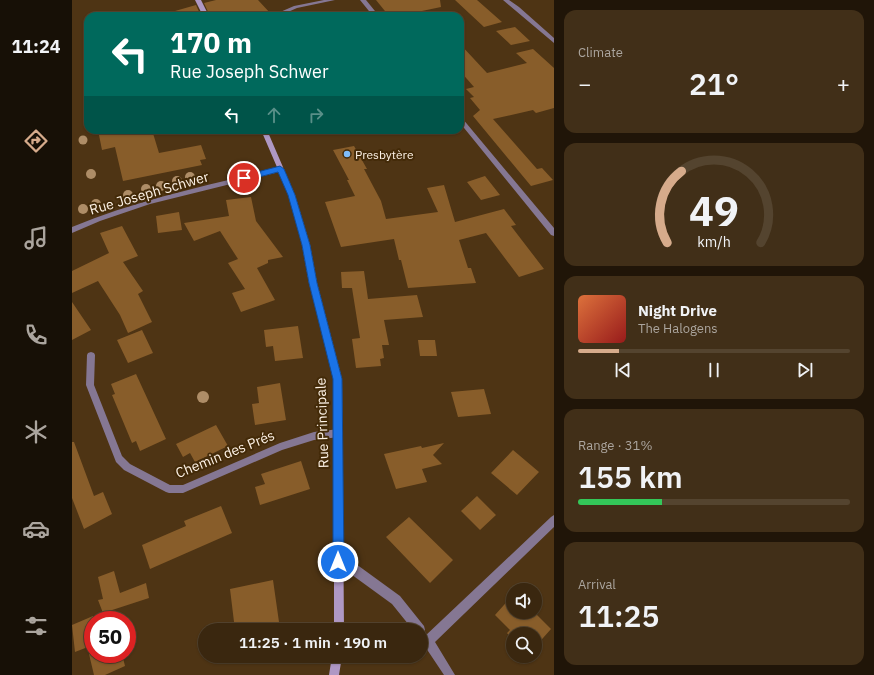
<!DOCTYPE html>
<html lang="en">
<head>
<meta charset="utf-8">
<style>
	body { margin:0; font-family:"IBM Plex Sans",sans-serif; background:#412f18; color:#f1f3f6; height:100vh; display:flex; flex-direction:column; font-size:15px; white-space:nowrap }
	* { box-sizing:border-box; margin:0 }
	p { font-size:13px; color:#aba59e }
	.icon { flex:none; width:22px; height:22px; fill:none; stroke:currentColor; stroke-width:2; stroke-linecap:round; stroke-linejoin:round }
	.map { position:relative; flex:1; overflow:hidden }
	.side { display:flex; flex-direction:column; gap:10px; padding:10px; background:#201508; width:320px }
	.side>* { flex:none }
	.hud { position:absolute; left:12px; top:12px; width:380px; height:122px; border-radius:12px; box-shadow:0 1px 3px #0004,0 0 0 1px #54442f; background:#00695c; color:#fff; overflow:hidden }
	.buttons { position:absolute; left:434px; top:583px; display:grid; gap:8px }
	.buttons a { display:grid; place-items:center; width:36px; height:36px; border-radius:50%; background:#3a270f; box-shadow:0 1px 3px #0004,0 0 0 1px #54442f; font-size:20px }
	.speed { position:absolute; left:12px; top:611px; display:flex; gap:8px; font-size:20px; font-weight:700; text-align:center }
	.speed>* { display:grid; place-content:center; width:52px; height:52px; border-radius:50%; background:#3a270f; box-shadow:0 1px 3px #0004,0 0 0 1px #54442f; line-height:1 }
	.speed .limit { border:6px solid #d22; background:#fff; color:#111 }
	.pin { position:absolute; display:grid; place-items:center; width:34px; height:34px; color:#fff; margin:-17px; border:2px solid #fff; border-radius:50%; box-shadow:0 1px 4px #0007 }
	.me { position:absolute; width:44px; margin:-22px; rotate:0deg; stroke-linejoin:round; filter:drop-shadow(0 0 3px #0008) }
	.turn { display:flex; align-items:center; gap:14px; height:84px; padding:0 20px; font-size:18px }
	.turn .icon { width:52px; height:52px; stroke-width:2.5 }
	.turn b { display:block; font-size:28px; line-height:34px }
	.lanes { display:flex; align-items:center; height:38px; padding:0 20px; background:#0003; justify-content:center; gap:20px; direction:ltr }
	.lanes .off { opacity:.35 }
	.big { font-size:30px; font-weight:600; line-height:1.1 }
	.side .card { flex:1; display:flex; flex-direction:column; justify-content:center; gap:6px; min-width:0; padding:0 14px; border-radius:12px; background:#412f18 }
	.side .dial { align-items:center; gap:0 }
	.dial svg { height:104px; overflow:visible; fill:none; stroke:#54442f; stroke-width:7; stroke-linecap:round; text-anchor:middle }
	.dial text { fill:#f1f3f6; stroke:none }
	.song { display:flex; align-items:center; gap:12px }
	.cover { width:48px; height:48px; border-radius:6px; background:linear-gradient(135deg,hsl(20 70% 55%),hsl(0 70% 35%)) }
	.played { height:4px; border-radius:2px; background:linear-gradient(90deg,#d6ab8b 15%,#54442f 15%) }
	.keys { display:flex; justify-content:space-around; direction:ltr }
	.heat { display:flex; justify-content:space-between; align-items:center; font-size:22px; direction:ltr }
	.charge { height:6px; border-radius:3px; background:linear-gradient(90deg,#34c759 31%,#54442f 0) }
	.trip { position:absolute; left:126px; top:623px; width:230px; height:40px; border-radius:20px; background:#3a270f; box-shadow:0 1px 3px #0004,0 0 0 1px #54442f; font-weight:600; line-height:40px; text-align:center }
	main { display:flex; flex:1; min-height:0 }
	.tabs { display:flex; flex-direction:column; width:72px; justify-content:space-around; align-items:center; background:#171006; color:#aba59e }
	.tabs .icon { width:28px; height:28px }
	.tabs .selected { color:#d6ab8b }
	.tabs b { font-size:18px; color:#f1f3f6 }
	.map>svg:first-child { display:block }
	.building { fill:#885d2a }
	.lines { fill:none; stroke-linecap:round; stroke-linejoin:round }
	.minor { fill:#857793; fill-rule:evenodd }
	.secondary { fill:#af98c4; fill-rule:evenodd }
	.tree { fill:#ae8d67 }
	.route { fill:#1a73e8; stroke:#114b97 }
	.poi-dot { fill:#7fbdfa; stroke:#432a08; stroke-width:1.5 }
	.labels { text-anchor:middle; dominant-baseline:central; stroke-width:4; stroke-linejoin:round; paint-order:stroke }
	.far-poi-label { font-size:12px; fill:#fef3e7; stroke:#432a08; text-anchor:start }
	.street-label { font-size:14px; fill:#fef3e7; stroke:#432a08 }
</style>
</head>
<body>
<main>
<nav class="tabs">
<b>11:24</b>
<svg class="icon selected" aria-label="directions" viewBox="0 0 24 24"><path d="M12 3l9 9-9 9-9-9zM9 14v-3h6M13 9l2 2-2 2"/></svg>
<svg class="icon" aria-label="music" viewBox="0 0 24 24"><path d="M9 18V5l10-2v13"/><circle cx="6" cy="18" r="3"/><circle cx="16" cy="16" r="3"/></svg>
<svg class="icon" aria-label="phone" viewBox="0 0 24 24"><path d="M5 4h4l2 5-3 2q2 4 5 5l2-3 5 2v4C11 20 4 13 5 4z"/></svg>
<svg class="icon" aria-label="climate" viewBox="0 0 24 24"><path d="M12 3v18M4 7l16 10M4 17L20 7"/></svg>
<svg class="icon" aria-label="car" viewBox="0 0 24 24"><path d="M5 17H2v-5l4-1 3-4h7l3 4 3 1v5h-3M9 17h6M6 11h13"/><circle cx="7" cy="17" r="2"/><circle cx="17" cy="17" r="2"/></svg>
<svg class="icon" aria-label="filters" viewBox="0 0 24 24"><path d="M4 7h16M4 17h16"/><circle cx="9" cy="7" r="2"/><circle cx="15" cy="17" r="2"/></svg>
</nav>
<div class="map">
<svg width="482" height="675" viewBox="0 0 482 675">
	<rect width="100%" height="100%" fill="#4e3414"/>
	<path class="building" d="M144,0h42l13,14 -1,2h-60l-6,-13z
		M304,0h64l1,7 -43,9h-9z
		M383,0h22l25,22 -18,5z
		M124,5l5,11h-25l-1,-5z
		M443,27l15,14 -19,4 -15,-14z
		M388,44l27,29 40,-10 -11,-10 17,-4 21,19v40l-18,5 -3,-3 -40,9 44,50 5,-1 11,12 -22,6 -58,-70 7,-6 -10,-12 4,-1 -8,-8 8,-2 -14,-16z
		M26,130h54l7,23 42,-8 5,14 -6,1 2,5 -79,16 -8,-34 -13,3z
		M282,146l13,23h-3l17,32 5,18 52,-7 -11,-24 17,-3 11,37 49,-13 12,16 -5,1 33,43 -25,8 -33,-44 -27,7 9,28h3l5,15 -68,5 -7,-28h-2l-5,-21 -53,8 -16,-45 30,-6 -8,-16h2l-16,-30z
		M413,176l15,19 -19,5 -14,-18z
		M179,197l5,24 27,36 -15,3v3l-11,5 18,32 -34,12 -9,-19 13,-4 -17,-26 10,-4 -18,-28 -26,10 -10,-18 45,-7 -3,-16z
		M107,212l3,18 -24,3 -2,-17z
		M50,226l16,30 -15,6 20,29 -5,3 14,28 -24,11 -8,-18 -22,-34 -26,12v-22l37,-18 -9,-20z
		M292,271l4,28 49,-4 6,22 -39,3 5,25h-7l2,13 -4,1 1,7 -25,2 -4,-29 8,-1 -8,-50h-10l-1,-16z
		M0,302l19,28 -19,10z
		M226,326l5,32 -28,3 -2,-15 -7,1 -2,-17z
		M70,330l11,23 -25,10 -11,-23z
		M346,340h17l2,16h-17z
		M64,374l30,65 -26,12 -4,-10 -4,2 -20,-48 3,-1 -4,-10z
		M208,383l6,37 -31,5 -3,-21 7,-1 -2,-16z
		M412,389l7,25 -33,3 -7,-25z
		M144,425l12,21 -33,16 -5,-9 -7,4 -7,-13z
		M0,442h2l20,54 9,-4 9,22 -28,15 -12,-31z
		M372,443l-11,12 9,9 -20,5 5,13 -31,7 -12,-35 37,-8 1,2z
		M441,450l26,22 -22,23 -26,-22z
		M229,461l9,28 -50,16 -5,-18 10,-3 -4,-10z
		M405,496l19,19 -16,15 -19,-19z
		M149,506l11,27 -82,36 -8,-24 44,-19 -2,-5z
		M337,517l44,43 -23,23 -44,-46z
		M42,571l6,22 26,-10 3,15 -46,15 -5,-13 5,-1 -5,-22z
		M201,580l6,42 -44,8 -5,-41z
		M441,595v17h21l17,17 -16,18v-13h-22v6l-6,-7 3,-3 -15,-15z
		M21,616v29l-18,7 -3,-27z
		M17,654h33l3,12 -20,9h-11z"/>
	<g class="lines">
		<path class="minor" d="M252,0h11l-38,8 -18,8h-8l23,-10z
			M288,0h6l13,16h-6z
			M431,0h6l10,7 35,31v5z
			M388,117l2,1 92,110v8l-3,-1 -91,-112z
			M209,167h2v4l-133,33 -50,17 -28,12v-6c67,-28 139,-42 209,-60z
			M19,352l3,1 1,2 -1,30 28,71 8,8 40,21h13l97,-42 34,-11 25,-3 3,1 1,3 -1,3 -3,1 -25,3 -32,10 -99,43h-14l-3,-1 -42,-22 -8,-8 -30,-77 1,-30 1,-2z
			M482,515v12l-119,115 20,33h-11l-20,-30 -1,-4 1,-4 127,-120z
			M267,557l17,7 44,32 24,30 1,4 -1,4 -3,1v-5h-8l-21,-26 -44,-32 -13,-6 -1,-4 1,-4z
			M268,624l14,1 4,1 1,4h-24l1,-5z"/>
		<path class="secondary" d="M123,0h6l8,16h-6z
			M189,130h6l28,65 15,50 7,38 25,96 2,251h-10v-251l-25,-96 -7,-38 -13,-50z
			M260,656h10l-3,19h-10z"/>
	</g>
	<g class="tree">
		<circle cx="11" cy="140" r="4.5"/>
		<circle cx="19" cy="174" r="5"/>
		<circle cx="118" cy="177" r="5"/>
		<circle cx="105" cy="181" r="5"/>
		<circle cx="89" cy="186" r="5"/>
		<circle cx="74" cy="189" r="5"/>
		<circle cx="56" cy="195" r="5"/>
		<circle cx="24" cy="204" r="5"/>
		<circle cx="11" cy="209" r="5"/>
		<circle cx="131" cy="397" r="6"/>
	</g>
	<path class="route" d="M208,166l4,3 11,26 15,50 7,38 25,96 2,183 -1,4 -5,1 -4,-1 -1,-4v-183l-24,-96 -7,-38 -14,-50 -10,-23 -34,9 -3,-3 1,-2z"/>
	<circle class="poi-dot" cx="275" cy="154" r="4"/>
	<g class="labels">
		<g class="far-poi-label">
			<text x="283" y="154">Presbytère</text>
		</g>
		<g class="street-label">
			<text transform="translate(77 193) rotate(-16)">Rue Joseph Schwer</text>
			<text transform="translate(250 423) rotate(-92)">Rue Principale</text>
			<text transform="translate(153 454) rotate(-22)">Chemin des Prés</text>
		</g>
	</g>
</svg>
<div class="buttons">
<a><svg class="icon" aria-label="sound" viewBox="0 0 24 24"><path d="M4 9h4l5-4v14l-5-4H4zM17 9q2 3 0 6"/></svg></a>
<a><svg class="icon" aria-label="search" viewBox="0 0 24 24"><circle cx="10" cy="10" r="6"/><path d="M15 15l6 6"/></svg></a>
</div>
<div class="speed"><div class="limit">50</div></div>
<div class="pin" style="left:172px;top:178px;background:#d93025"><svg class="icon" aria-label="arrive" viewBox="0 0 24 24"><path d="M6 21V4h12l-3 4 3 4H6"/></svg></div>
<svg class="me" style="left:266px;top:562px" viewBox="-20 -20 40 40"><circle r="17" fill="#1a73e8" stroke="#fff" stroke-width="3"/><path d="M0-11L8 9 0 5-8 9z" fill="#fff"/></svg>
<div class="trip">11:25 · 1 min · 190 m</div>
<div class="hud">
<div class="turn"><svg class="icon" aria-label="left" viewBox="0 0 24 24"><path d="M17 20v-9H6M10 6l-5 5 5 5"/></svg><div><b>170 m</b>Rue Joseph Schwer</div></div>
<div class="lanes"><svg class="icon" aria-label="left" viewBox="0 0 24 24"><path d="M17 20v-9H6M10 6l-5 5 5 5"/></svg><svg class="icon off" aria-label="ahead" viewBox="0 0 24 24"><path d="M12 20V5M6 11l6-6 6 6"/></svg><svg class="icon off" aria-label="right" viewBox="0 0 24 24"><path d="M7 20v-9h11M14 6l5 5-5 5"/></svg></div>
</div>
</div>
<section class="side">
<div class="card"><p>Climate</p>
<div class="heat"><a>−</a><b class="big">21°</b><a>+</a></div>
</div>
<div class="card dial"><svg viewBox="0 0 100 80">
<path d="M14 69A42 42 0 1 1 86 69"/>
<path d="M14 69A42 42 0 0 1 25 14" stroke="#d6ab8b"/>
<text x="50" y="56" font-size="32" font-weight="700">49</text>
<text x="50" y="72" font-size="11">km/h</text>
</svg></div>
<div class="card">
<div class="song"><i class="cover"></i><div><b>Night Drive</b><p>The Halogens</p></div></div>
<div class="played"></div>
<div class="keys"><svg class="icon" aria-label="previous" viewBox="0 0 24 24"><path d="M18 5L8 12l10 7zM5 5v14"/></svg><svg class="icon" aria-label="pause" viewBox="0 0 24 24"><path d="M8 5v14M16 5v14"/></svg><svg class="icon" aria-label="next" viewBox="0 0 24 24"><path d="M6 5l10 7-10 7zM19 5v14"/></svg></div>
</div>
<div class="card"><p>Range · 31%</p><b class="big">155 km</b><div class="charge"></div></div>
<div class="card"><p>Arrival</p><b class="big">11:25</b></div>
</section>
</main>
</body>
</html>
